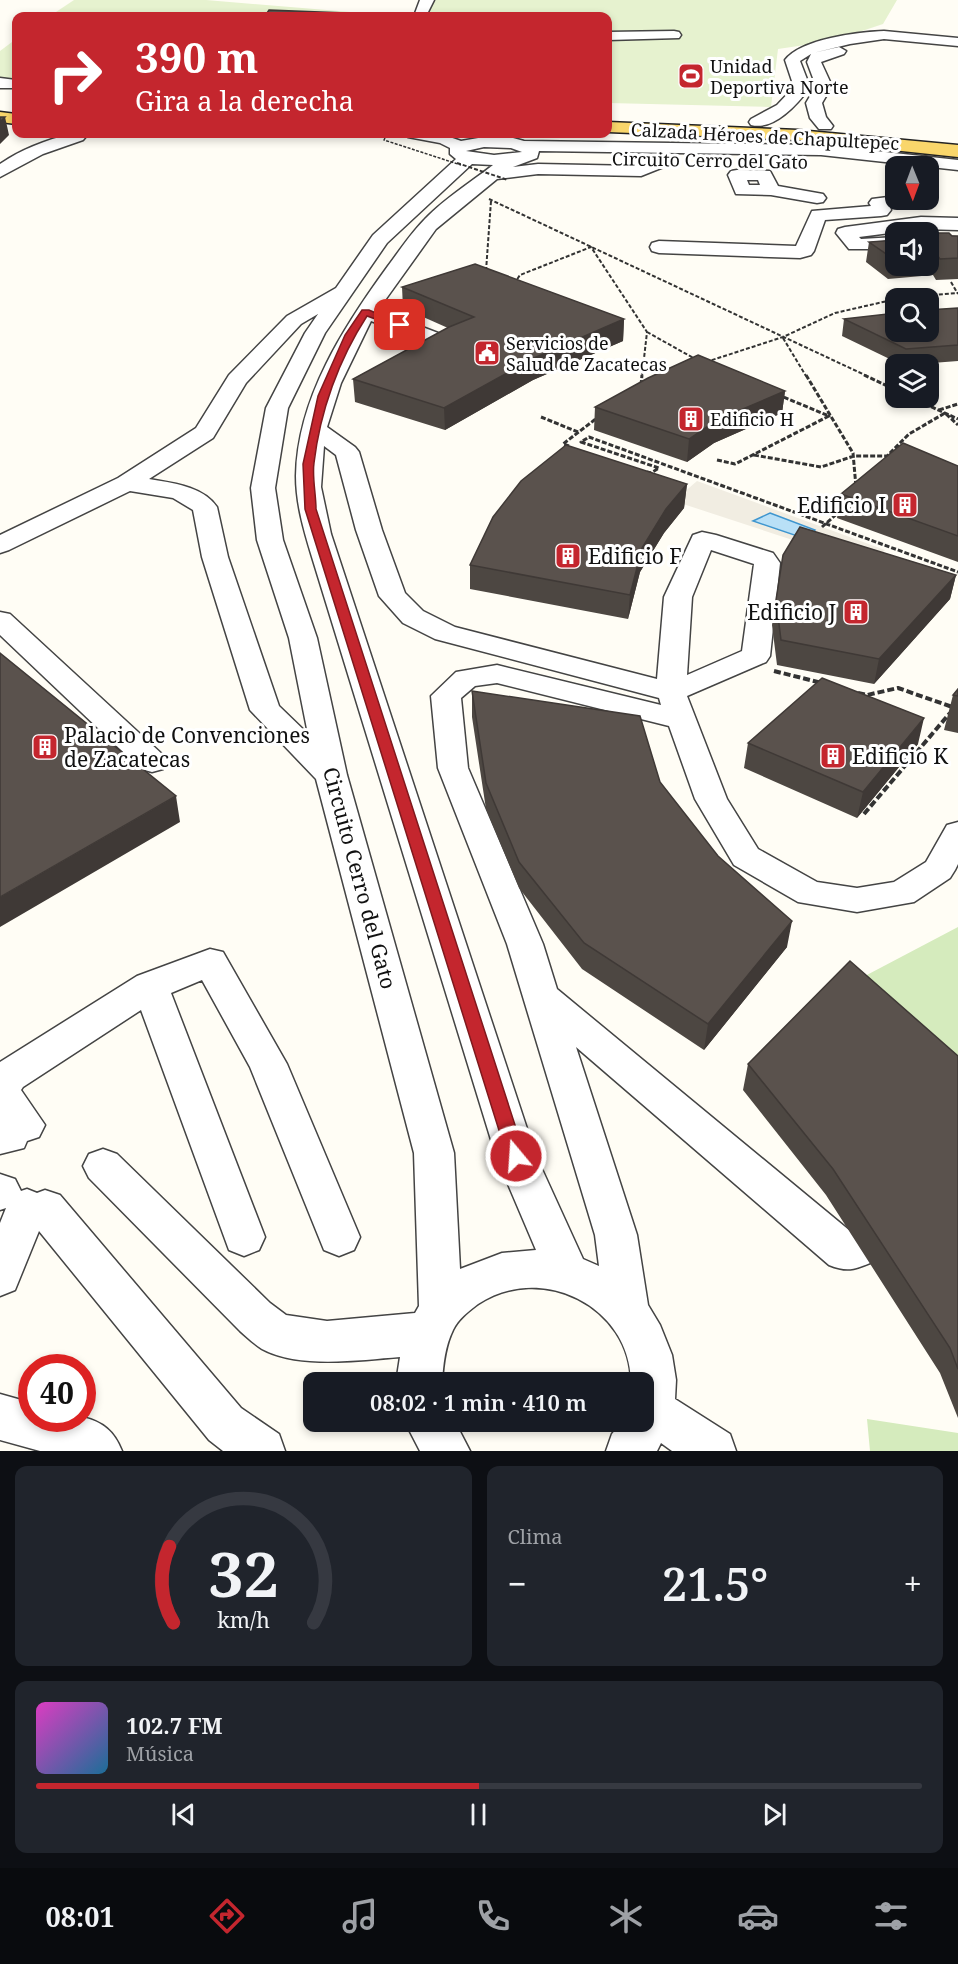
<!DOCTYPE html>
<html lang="es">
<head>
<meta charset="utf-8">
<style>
	body { margin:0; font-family:"Noto Serif",serif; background:#20242c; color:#f1f3f6; height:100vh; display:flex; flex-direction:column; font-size:22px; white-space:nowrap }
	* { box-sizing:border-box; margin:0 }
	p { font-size:20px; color:#9ea1a6 }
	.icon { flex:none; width:33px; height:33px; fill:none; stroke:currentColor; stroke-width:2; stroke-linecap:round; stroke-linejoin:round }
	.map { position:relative; height:1451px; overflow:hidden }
	.panel { display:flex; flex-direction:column; gap:15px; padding:15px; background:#0d0f14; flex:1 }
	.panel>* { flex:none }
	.banner { position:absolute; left:12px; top:12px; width:600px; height:126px; border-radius:12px; box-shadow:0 3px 9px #0003; background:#c4262e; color:#fff; overflow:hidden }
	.needle { width:39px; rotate:179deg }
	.tools { position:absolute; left:885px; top:156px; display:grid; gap:12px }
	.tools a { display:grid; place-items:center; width:54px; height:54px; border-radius:12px; background:#171b24; box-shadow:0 3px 9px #0003; font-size:30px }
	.speed { position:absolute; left:18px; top:1354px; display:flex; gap:12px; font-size:30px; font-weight:700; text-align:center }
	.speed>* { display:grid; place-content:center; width:78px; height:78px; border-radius:50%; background:#171b24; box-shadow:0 3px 9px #0003; line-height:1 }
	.speed .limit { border:9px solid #d22; background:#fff; color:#111 }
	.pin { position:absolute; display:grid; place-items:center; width:51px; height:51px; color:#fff; margin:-26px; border-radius:12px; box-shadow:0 3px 9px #0006 }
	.me { position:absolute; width:66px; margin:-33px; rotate:342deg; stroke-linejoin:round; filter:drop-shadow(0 0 4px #0008) }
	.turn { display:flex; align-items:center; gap:21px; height:126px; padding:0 24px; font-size:27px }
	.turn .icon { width:78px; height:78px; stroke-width:2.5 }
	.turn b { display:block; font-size:42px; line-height:51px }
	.big { font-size:45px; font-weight:600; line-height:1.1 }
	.panel .tile { flex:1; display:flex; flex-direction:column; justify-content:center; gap:9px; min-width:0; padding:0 21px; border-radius:12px; background:#20242c }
	.panel .dial { align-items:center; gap:0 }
	.dial svg { height:156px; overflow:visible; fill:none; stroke:#363941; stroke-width:7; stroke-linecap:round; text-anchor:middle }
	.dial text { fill:#f1f3f6; stroke:none }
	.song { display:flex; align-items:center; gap:18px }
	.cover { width:72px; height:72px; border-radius:9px; background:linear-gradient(135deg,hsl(310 70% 55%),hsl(200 70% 35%)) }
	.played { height:6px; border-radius:3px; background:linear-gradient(90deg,#c4262e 50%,#363941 50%) }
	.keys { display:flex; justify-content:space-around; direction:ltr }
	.heat { display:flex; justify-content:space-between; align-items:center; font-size:33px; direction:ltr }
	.panel .tiles { flex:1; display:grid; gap:15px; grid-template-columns:1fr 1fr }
	.tile:last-child { grid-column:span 2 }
	.trip { position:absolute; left:303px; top:1372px; width:351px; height:60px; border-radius:12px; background:#171b24; box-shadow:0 3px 9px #0003; font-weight:600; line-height:60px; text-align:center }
	.tab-bar { display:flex; height:96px; justify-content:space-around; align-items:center; background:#090b0e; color:#9ea1a6 }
	.tab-bar .icon { width:42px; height:42px }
	.tab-bar .on { color:#c4262e }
	.tab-bar b { font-size:27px; color:#f1f3f6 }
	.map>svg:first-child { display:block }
	.green { fill:#d5ebbd }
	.pitch { fill:#e6f2cf }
	.plaza { fill:#f1ede2 }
	.water { fill:#b9e0f7; stroke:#3f96cf; stroke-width:1.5 }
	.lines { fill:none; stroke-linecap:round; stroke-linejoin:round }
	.minor-casing { stroke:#444; stroke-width:3 }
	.major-casing { stroke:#222; stroke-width:3 }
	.path-far3 { stroke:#333; stroke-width:1.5; stroke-dasharray:3 1.5; stroke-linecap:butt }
	.path-far2 { stroke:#333; stroke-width:2; stroke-dasharray:4 2; stroke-linecap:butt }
	.path-far1 { stroke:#333; stroke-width:3; stroke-dasharray:5 2; stroke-linecap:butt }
	.path { stroke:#333; stroke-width:4; stroke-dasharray:7 3; stroke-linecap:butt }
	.minor { fill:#fff; fill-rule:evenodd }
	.major { fill:#f9d66b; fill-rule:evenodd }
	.path-bridge-far2 { stroke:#333; stroke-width:1.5; stroke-dasharray:3 1.5; stroke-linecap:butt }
	.path-bridge-far1 { stroke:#333; stroke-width:2; stroke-dasharray:4 2; stroke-linecap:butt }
	.path-bridge { stroke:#333; stroke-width:4; stroke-dasharray:7 3; stroke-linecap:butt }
	.wall { fill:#4d4742 }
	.shaded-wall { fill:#3f3936 }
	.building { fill:#5a524d; stroke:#3f3936; stroke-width:1.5 }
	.route { fill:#c4262e; stroke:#7f191e; stroke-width:1.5 }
	.labels { text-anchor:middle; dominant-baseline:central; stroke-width:6; stroke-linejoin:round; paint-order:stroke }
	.far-poi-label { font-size:18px; fill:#111; stroke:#fff; text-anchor:start }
	.far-street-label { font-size:18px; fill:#111; stroke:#fff }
	.poi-label { font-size:21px; fill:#111; stroke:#fff; text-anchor:start }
	.street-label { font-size:21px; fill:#111; stroke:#fff }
</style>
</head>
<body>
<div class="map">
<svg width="958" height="1451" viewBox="0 0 958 1451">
	<rect width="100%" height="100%" fill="#fffdf5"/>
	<path class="green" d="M958,927v162l-114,-102z
		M867,1419l91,14v18h-88z"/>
	<path class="pitch" d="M74,0h132l193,16h-349z
		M421,0h476l-14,24 -51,17 -54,8 -7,58 -163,-4v-87h-195z
		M16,39v41l-16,-1v-28z"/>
	<path class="plaza" d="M697,481l188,69 -13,16 -198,-65z"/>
	<path class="water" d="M770,513l45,17 -9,9 -53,-18z"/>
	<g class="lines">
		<g class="minor-casing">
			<path id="minor" d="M420,0h14l-8,16h-12z
				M674,31l5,1 2,3 -2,3 -71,2v-8z
				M884,31l74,7v8l-74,-7 -34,5 -37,9 26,-6 7,4 -2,3 -23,8 11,24 -10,17 4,14 7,9 -2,3h-12l-9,-11 -4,-15 10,-17 -9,-24 4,-8 -11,7 10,26c-12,17 -36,44 -59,38l-2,-3 2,-3 26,-14 17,-18 -9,-27c16,-21 73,-28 99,-29z
				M0,78l16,2v8h-16z
				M71,134h17l-5,6 -40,14 -43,23v-13c22,-15 46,-24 71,-30z
				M406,134h35l20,7 23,-4 29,1 11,3 297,4 137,15v10l-137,-15 -282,-4 -2,7 -24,9 25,-3 100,2 32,-13 8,5 -2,4 -35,14 -103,-2 -41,5 -61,50 -58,81 60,23 4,4 -4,4 -7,2 -60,-22 -30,62 -14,44 28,20 4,5 23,78 23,63 18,18 32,16 202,52 7,-82 29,-62 9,-3 14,3 57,18 7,10 -10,93 -4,6 -79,34 40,103 31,50 59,33 40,6 37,-6 32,-20 21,-37 11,-3v42l-3,6 -5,8 -36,24 -57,10 -59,-10 -64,-37 -39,-66 -26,-73 -172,-43 -22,3 -14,12 7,70 75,176 14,45 293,242 10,-2 15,6 6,13 -6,13c-20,8 -26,12 -46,4l-253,-218 61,188 11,70 12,20 12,30 4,25 -1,19 55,35 6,17h-64l-11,-8 -4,8h-51l6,-17 10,-12h22v-39h-13c0,-77 -90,-121 -153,-79 -9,7 -20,15 -25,26 -8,16 -10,35 -11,53h-46l4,-26c-40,3 -102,12 -138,-8 -8,-5 -15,-12 -22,-18l-151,-153 -6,-12 6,-12 14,-5 14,5 153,149 16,12 41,6 88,-8 4,-7 -5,-153 -98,-374 -66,-69 -48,-153 -9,-47 -20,-12 -43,-7 -121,59 -9,3v-18l118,-57 78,-50 33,-53 58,-59 49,-28 37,-53 83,-76 -6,-5v-6l-10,-5 -32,-6zM484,147l27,1 11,4 -28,3 -28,-4zM472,164l21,1c-23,18 -48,33 -68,54 -14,14 -25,31 -37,47 -43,59 -91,132 -92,210 0,28 8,55 16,81l184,599 40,94 -34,3 -42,16 -6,-116 -107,-378 -30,-137 -34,-98 -8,-52 13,-80 37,-75 62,-90zM318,314l-13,19 -39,75 -15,80 6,52 32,98 19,96 -29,-28 -51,-149 -11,-50c-14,-21 -45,-24 -68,-28l64,-41 33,-55 55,-59zM324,446l12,9 20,75 23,66 24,27 32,16 224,59 2,7 -164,-40 -41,7 -25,24 7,72 69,176 88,291 4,31 -16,-7 -47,-103 -205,-622 -10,-47zM711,550l43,14 -12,87 -55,24 5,-78z
				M737,170l33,1 8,15 45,8 3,4 -3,4 -6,1 -46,-8 -35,-1 -8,-19 3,-4zM747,180h11l2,5h-11z
				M896,196v4l15,1 -3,4 -18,2 1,3 -4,5 -6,1 -56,4 -11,31 -3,4 -11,3 -141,-5 -7,-2 -2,-4 2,-4 7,-2 137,5 16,-35 59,-5 -2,-3 3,-4z
				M921,217l37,1v12l-37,-1 -62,8 2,2 35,-2v12h-47l-13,-16 2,-4 7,-2z
				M0,612l10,2 153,141 4,7 -4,7 -11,3 -11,-3 -141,-134z
				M210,949l13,3 64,112 73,173 -6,13 -15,6 -15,-6 -74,-183 -48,-87 -31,13 94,244 -6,13 -15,6 -15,-6 -88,-240 -118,77 -2,3 24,35 -6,12 -12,4 -3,7 -24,6v-92l137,-86z
				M0,1174l15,5 6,12 6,-2 10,4 8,-3 15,5 181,213 38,26 6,17h-62l-14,-11 -170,-209 -24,59 -15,6v-73l6,-15 -6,2z
				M0,1394l32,9v16h50v-2c21,5 32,14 40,34h-82l-40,-11z
				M405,1422h50l15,29h-50z"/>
		</g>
		<g class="major-casing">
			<path id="major" d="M0,112l16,2v10l-16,-2z
				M608,122l190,8 160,15v12l-160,-17 -190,-8z"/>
		</g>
		<path class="path-far3" d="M354,134l-1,2 32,1"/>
		<path class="path-far2" d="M489,199l378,177
			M486,271l5,-70
			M951,282l7,12
			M514,284l6,-9 71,-28 56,85 -5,44
			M897,298l61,-5
			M647,332l50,28
			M783,338l23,38
			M706,362l77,-25 52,-24 61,-14"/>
		<path class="path-far1" d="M806,375l47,78 3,34
			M864,375l32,15
			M641,385l1,-10
			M912,398l46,21
			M939,410l19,-6
			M541,417l37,15
			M569,446l-6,-2 34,-26
			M754,455l67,12 33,-11h33l22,-22 36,-21 13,12
			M717,460l18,4 94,-48 -48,-20
			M647,472l4,1 8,-5 -78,-26 8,-5 369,135
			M822,527l18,-16"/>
		<path class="path" d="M774,671l48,12
			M858,693l9,2 31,-7 60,21"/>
		<use href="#minor" class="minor"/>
		<use href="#major" class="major"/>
		<path class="path-bridge-far2" d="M387,134l-3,6 77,25"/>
		<path class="path-bridge-far1" d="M457,163l51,17"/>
		<path class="path-bridge" d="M864,814l86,-101"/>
	</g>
	<path class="wall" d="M929,233l29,3v43l-22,1 -3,-5 -45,4 -22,-17 3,-20 27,-2v26h32z
		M402,287l222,32 -1,22 -90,39 -88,50 -90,-28 -2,-23 95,-51 -45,-20z
		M958,308v53l-39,3h-19l-58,-28 2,-17z
		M785,391l-3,22 -68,30 -27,19 -93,-32 1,-23z
		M958,466v96l-121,-44 4,-24z
		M687,484l-3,24 -20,25 -24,39 -12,47 -158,-30v-24z
		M783,555l173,20 -6,24 -76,85 -97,-19 -5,-40z
		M958,689v44l-14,-3 9,-35z
		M472,691l188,91 127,165 -83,103 -122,-81 -63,-81 -33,-79 -14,-92z
		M748,743l170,1 -61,74 -113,-50z
		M958,1056v362l-18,-45 -114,-178 -83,-105 5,-26z"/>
	<path class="shaded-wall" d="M5,117l4,18 -9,9v-22z
		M624,319l-1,22 -90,39 -88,50 -1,-22 90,-50z
		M785,391l-3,22 -68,30 -27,19 2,-23 28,-19z
		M687,484l-3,24 -20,25 -24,39 -12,47 2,-24 12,-47 24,-39z
		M956,575l-6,24 -76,85 5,-25z
		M924,718l-6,26 -61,74 6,-26z
		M176,796l4,26 -180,105v-30z
		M792,921l-5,26 -83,103 4,-26z"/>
	<path class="building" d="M269,10l76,3 -3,3h-77z
		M0,117h5l-5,5z
		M929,233h20l3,3h6v22l-18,1 -3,-4h-9v-18h3z
		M896,240v18h-4l-23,-16z
		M475,264l149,55 -90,39 -90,50 -91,-29 96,-52 25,-10 -72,-30z
		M958,308v37l-52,4 -62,-30 52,-6v19h32v-22z
		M698,355l87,36 -68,29 -28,19 -94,-32 53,-29z
		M903,443l55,23v70l-117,-42z
		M566,445l121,39 -21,25 -24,39 -12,47 -160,-30 23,-48 28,-36z
		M800,527l156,48 -77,84 -98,-19 -5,-40 7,-45z
		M0,653l176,143 -176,101z
		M822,678l102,40 -61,74 -115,-49z
		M958,689v7l-5,-1z
		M472,691l168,25 20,66 58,74 74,65 -84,103 -124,-81 -65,-81 -33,-79z
		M850,961l108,95v313l-8,-21 -117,-179 -85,-105z"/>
	<path class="route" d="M362,310h7l35,15 -4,3 -33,-12c-28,43 -47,95 -53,147 -2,14 2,31 2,46l209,647 -3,5 -6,3 -6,-3 -3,-5 -202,-647 -2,-45 15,-68 27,-61z"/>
	<defs>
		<g id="stadium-square" transform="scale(1.35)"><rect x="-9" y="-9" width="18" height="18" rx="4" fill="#c4262e" stroke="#fff"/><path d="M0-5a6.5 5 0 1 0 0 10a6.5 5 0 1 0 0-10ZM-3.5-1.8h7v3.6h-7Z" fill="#fff"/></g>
		<g id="civic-square" transform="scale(1.35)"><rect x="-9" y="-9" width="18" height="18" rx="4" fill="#c4262e" stroke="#fff"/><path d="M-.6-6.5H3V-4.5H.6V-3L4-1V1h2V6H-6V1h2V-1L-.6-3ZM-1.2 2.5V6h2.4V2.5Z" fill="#fff"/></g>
		<g id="building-square" transform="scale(1.35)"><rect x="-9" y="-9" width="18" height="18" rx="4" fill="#c4262e" stroke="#fff"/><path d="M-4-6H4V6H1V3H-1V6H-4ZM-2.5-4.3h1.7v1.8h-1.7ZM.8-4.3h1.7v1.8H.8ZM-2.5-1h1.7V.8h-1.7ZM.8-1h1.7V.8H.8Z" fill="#fff"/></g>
	</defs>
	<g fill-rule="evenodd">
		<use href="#stadium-square" x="691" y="76"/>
		<use href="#civic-square" x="487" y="353"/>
		<use href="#building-square" x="691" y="419"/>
		<use href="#building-square" x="905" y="505"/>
		<use href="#building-square" x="568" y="556"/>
		<use href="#building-square" x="856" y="612"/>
		<use href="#building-square" x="45" y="747"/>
		<use href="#building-square" x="833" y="756"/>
	</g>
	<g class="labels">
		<g class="far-poi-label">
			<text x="710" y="66">Unidad<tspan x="710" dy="21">Deportiva Norte</tspan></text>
			<text x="506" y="343">Servicios de<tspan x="506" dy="21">Salud de Zacatecas</tspan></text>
			<text x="710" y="419">Edificio H</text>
		</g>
		<g class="far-street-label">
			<text transform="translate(765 136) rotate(3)">Calzada Héroes de Chapultepec</text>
			<text transform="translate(710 160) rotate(1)">Circuito Cerro del Gato</text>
		</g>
		<g class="poi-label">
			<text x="886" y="505" text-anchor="end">Edificio I</text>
			<text x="588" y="556">Edificio F</text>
			<text x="836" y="612" text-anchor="end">Edificio J</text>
			<text x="64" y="735">Palacio de Convenciones<tspan x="64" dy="24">de Zacatecas</tspan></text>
			<text x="852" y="756">Edificio K</text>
		</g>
		<g class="street-label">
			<text transform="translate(360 878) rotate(75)">Circuito Cerro del Gato</text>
		</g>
	</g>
</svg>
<div class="tools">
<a><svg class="needle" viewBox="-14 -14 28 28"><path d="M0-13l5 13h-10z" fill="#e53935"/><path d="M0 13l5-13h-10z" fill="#9ea1a6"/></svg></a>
<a><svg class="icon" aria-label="sound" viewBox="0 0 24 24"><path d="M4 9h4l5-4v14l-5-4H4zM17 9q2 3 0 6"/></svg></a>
<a><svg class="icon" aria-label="search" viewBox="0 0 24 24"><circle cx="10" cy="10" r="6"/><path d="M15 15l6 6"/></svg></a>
<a><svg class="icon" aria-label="layers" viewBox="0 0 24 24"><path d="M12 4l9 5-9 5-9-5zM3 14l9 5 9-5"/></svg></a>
</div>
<div class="speed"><div class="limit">40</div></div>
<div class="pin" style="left:400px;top:325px;background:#d93025"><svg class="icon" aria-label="arrive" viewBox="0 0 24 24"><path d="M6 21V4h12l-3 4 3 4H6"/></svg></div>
<svg class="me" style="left:516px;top:1156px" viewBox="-20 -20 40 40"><circle r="17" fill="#c4262e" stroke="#fff" stroke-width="3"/><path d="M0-11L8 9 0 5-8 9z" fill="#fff"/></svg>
<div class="trip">08:02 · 1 min · 410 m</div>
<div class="banner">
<div class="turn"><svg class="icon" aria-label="right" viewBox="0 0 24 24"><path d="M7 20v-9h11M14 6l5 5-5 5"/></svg><div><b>390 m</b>Gira a la derecha</div></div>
</div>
</div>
<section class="panel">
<div class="tiles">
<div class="tile dial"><svg viewBox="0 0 100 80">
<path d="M14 69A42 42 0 1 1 86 69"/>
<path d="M14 69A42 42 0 0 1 12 30" stroke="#c4262e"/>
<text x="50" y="56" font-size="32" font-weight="700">32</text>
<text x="50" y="72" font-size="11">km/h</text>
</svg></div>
<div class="tile"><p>Clima</p>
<div class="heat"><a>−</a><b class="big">21.5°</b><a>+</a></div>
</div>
<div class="tile">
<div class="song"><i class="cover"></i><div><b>102.7 FM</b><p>Música</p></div></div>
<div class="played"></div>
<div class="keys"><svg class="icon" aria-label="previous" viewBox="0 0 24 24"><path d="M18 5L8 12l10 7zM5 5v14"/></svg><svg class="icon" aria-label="pause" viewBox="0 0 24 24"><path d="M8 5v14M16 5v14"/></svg><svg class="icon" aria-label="next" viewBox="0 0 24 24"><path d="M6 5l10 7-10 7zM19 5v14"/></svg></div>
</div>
</div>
</section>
<nav class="tab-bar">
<b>08:01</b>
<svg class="icon on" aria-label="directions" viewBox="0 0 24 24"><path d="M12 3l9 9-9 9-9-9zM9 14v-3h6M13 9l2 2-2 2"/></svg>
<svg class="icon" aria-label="music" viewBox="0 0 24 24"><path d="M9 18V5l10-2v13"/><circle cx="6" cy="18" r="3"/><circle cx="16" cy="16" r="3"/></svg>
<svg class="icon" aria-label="phone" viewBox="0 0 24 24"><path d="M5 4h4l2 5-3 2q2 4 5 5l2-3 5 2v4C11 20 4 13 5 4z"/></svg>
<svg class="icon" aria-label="climate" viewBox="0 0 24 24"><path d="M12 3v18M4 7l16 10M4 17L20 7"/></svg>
<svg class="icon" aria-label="car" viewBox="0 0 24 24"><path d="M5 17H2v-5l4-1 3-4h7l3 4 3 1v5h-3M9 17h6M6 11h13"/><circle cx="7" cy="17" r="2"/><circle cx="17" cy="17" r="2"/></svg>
<svg class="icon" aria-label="filters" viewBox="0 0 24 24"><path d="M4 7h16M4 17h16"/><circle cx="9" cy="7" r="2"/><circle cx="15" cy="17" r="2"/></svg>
</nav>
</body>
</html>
